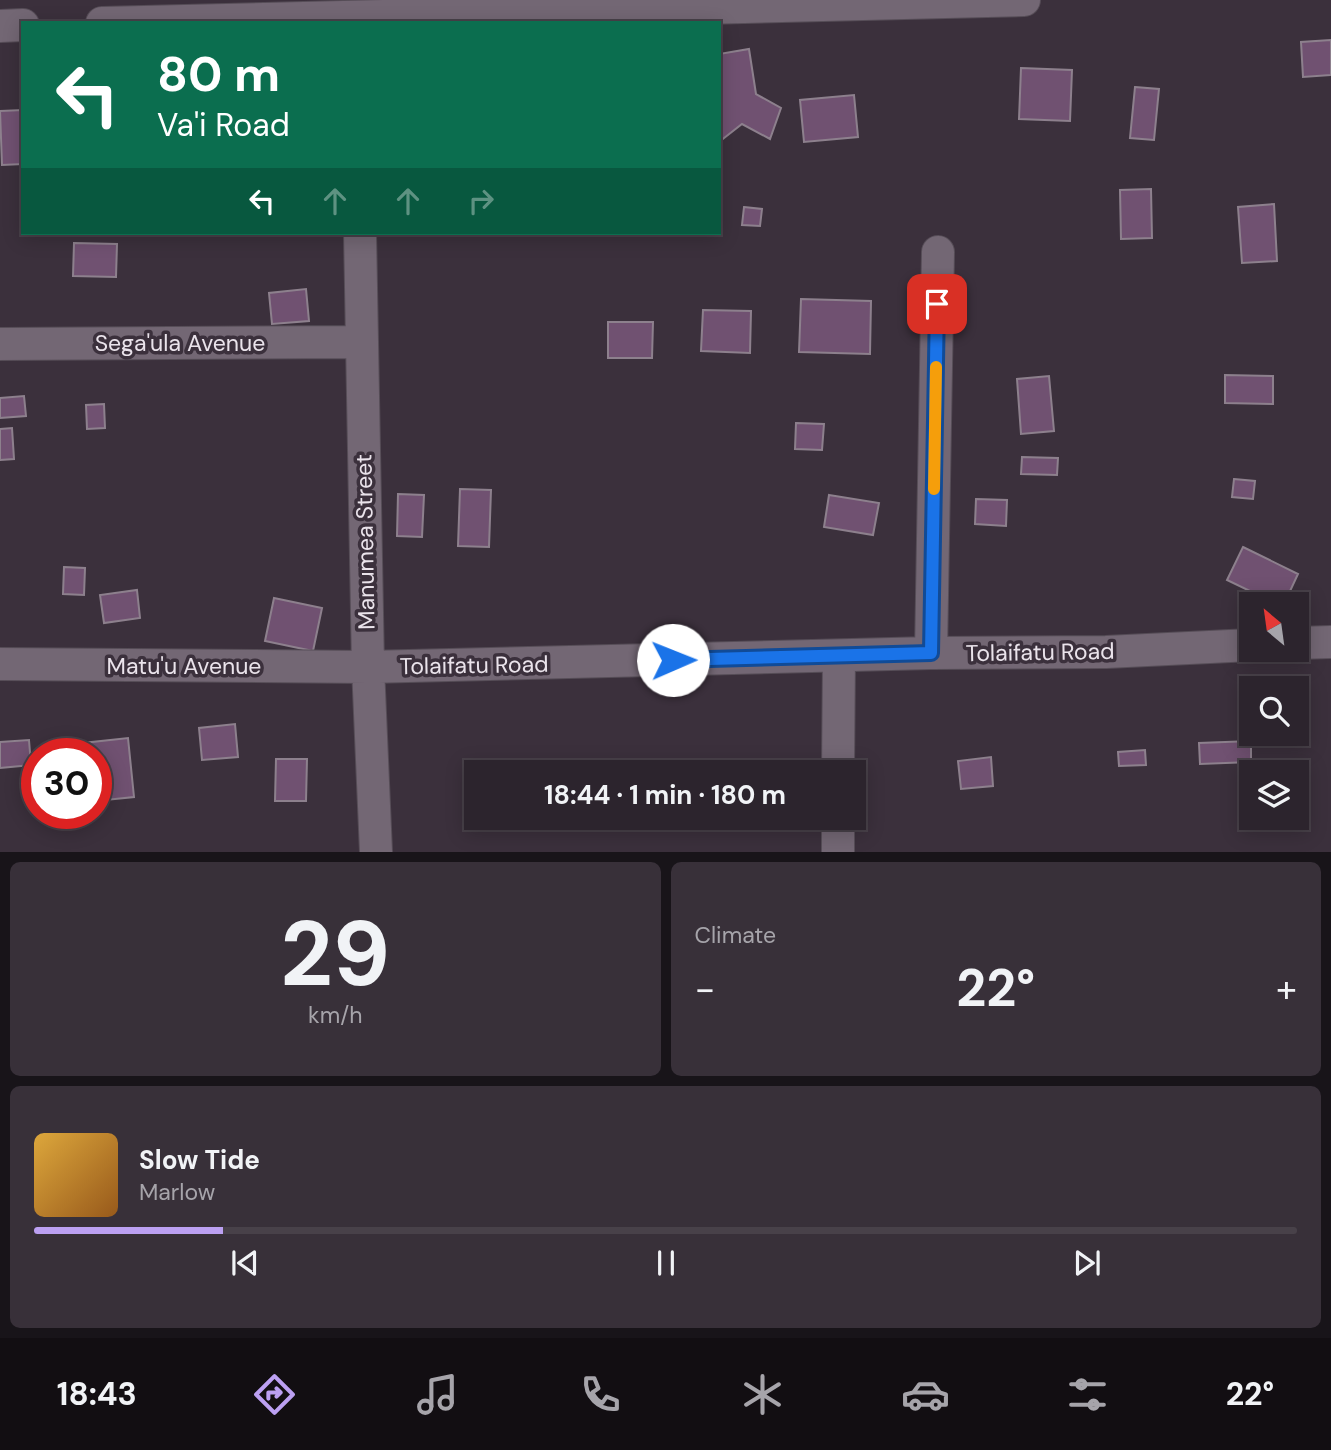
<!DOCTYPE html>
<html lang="en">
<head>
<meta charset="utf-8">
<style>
	body { margin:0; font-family:"DM Sans",sans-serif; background:#383039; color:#f1f3f6; height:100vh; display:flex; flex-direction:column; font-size:26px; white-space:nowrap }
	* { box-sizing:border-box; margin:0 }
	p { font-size:23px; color:#a6a4aa }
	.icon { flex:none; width:38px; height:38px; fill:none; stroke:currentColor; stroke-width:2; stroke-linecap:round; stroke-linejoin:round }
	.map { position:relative; height:852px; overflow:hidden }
	.details { display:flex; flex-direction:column; gap:10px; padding:10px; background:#181419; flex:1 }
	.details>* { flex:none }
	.banner { position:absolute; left:21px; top:21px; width:700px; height:214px; border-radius:0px; box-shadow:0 4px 18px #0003,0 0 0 2px #484149; background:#0b6e4f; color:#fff; overflow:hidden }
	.needle { width:46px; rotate:331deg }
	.buttons { position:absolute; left:1239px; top:592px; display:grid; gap:14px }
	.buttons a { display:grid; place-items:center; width:70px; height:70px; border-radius:0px; background:#2c242d; box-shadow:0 4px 18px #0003,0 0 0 2px #484149; font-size:35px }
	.speed { position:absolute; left:21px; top:738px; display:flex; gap:14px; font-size:35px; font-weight:700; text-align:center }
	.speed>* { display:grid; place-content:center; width:91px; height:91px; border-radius:50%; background:#2c242d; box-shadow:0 4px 18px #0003,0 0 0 2px #484149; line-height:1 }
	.speed .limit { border:10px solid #d22; background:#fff; color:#111 }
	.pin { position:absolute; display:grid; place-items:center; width:60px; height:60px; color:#fff; margin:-30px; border-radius:14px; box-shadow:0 4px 10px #0006 }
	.me { position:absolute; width:77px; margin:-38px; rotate:89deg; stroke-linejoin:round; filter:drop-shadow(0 0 5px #0008) }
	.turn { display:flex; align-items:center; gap:24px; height:147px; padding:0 21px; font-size:32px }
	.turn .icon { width:91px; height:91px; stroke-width:2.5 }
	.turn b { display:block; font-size:49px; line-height:60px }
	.lanes { display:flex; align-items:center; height:66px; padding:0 21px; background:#0003; justify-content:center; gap:35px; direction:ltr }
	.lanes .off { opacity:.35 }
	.big { font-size:52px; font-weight:700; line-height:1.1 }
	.details .tile { flex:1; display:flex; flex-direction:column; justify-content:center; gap:10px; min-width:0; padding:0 24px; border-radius:10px; background:#383039 }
	.details .dial { align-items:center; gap:0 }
	.dial b { font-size:91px; line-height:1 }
	.song { display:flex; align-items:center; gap:21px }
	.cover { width:84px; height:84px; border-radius:10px; background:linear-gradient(135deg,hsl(40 70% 55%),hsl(30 70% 35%)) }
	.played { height:7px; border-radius:4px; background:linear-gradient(90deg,#bca0f2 15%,#484149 15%) }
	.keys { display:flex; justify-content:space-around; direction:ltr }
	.heat { display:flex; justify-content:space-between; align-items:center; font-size:38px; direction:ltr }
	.details .tiles { flex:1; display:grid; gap:10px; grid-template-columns:1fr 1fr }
	.tile:last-child { grid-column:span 2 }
	.trip { position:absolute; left:464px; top:760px; width:402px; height:70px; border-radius:0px; background:#2c242d; box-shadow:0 4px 18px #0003,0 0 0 2px #484149; font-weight:700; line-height:70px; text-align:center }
	.tabs { display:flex; height:112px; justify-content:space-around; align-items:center; background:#120e12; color:#a6a4aa }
	.tabs .icon { width:49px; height:49px }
	.tabs .selected { color:#bca0f2 }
	.tabs b { font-size:32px; color:#f1f3f6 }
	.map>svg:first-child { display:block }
	.building { fill:#705171; stroke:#8d808d; stroke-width:2 }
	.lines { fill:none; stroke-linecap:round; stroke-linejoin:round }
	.minor-casing { stroke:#564d57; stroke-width:34 }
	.minor { stroke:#736774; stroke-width:32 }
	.route-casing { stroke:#114b97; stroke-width:18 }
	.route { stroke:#1a73e8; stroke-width:12 }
	.slow { stroke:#f59e0b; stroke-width:12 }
	.labels { text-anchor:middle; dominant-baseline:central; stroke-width:7; stroke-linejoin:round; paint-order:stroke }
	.street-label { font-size:23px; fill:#eae3eb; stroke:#3b303c }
</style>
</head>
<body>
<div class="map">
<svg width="1331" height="852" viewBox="0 0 1331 852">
	<rect width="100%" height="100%" fill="#3b303c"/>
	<path class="building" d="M1331,40v35l-28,2 -2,-35z
		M749,49l7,45 25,14 -11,31 -28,-15 -23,18v-88z
		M1021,68l51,2 -2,51 -51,-2z
		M1135,87l24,2 -5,51 -24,-2z
		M854,95l4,42 -54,5 -4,-42z
		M23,110v54l-21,1 -2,-54z
		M1151,189l1,49 -31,1 -1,-49z
		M719,194l2,40 -30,1 28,-2z
		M1274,204l3,57 -35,2 -4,-56z
		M744,207l18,2 -2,17 -18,-1z
		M74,243l43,1 -1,33 -43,-1z
		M306,289l3,32 -37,3 -3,-31z
		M801,299l70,2 -1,53 -71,-2z
		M703,310l48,1 -1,42 -49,-2z
		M608,322h45l-1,36h-44z
		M1225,375l48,1v28l-48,-1z
		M1049,376l5,55 -33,3 -4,-55z
		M24,396l2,20 -26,2v-20z
		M104,404l1,24 -18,1 -1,-24z
		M796,423l28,1 -2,26 -27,-1z
		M12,428l2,31 -14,1v-31z
		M1022,457l36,1 -1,17 -36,-1z
		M1234,479l21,2 -2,18 -21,-2z
		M460,489l31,1 -2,57 -31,-1z
		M398,494l26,1 -2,42 -25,-1z
		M829,495l50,8 -6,32 -49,-8z
		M976,499l31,1 -1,26 -31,-2z
		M1243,547l55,27 -14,30h-7l-50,-24z
		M64,567l21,1 -1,27 -21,-1z
		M137,590l3,28 -36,5 -4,-28z
		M274,598l48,10 -9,43 -48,-10z
		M235,724l3,33 -36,3 -3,-32z
		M128,738l6,59 -38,4v-47h-12l-1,-11z
		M29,740l2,25 -31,3v-26z
		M1251,741v21l-51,2 -1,-21z
		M1145,750l1,15 -27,1 -1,-14z
		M991,757l2,29 -32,3 -3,-28z
		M276,759h31l-1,42h-31z"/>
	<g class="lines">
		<g class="minor-casing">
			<path id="minor" d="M102,23l922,-23
				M0,26l23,-1
				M360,233l8,434 8,185
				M0,344l360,-2
				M1297,643l34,-1
				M931,653l7,-401
				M0,664l368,3 563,-14 175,-1 145,-7
				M838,772l1,-116
				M838,852v-35"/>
		</g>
		<use href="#minor" class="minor"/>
	</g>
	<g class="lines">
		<g class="route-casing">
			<path id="route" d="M673,660l258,-7 6,-349"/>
		</g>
		<use href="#route" class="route"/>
		<path class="slow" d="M934,489l2,-122"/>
	</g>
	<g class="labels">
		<g class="street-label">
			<text x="180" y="343">Sega'ula Avenue</text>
			<text transform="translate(365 542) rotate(-91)">Manumea Street</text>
			<text transform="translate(1040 652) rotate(-1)">Tolaifatu Road</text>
			<text transform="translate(474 665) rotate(-1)">Tolaifatu Road</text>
			<text x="184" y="666">Matu'u Avenue</text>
		</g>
	</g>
</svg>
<div class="buttons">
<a><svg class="needle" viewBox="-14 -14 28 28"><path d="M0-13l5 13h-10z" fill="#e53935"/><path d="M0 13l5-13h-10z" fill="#a6a4aa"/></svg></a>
<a><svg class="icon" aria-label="search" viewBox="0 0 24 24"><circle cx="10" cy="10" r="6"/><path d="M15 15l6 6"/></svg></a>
<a><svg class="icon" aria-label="layers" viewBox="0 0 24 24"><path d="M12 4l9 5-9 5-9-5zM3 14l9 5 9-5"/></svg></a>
</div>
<div class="speed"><div class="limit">30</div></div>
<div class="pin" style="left:937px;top:304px;background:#d93025"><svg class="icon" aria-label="arrive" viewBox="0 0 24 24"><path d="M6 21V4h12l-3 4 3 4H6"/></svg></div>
<svg class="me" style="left:673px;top:660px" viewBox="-20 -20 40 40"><circle r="19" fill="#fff"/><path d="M0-13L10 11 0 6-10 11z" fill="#1a73e8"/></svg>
<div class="trip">18:44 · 1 min · 180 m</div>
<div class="banner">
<div class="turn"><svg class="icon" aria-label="left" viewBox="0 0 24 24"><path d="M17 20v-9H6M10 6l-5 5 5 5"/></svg><div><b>80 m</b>Va'i Road</div></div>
<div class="lanes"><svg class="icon" aria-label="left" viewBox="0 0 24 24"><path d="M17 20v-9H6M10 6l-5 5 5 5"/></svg><svg class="icon off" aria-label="ahead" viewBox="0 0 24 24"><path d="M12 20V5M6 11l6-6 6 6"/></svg><svg class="icon off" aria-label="ahead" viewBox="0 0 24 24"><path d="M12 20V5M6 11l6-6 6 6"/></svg><svg class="icon off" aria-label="right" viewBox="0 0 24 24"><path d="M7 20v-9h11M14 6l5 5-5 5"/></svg></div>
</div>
</div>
<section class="details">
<div class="tiles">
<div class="tile dial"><b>29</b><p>km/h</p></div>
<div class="tile"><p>Climate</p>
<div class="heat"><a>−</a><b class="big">22°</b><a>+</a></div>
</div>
<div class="tile">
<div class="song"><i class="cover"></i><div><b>Slow Tide</b><p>Marlow</p></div></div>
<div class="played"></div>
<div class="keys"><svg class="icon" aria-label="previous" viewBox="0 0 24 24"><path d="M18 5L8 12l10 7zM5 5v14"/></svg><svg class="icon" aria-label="pause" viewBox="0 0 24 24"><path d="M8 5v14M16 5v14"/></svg><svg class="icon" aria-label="next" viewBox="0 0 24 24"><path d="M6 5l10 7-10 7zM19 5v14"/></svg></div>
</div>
</div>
</section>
<nav class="tabs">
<b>18:43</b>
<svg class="icon selected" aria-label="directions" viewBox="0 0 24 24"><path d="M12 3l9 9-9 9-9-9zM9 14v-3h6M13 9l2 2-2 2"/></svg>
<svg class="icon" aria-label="music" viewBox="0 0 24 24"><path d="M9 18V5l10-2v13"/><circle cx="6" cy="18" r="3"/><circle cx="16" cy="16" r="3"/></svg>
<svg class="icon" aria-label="phone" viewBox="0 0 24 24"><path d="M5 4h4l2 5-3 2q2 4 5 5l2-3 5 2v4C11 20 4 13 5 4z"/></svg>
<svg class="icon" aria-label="climate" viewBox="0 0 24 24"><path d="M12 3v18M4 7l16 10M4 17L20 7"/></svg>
<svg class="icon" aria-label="car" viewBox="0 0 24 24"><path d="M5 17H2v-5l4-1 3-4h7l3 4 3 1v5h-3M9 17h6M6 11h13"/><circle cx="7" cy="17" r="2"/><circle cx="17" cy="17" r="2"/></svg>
<svg class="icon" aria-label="filters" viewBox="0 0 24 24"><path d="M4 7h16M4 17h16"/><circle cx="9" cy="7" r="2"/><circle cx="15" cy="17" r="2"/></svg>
<b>22°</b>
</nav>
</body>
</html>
